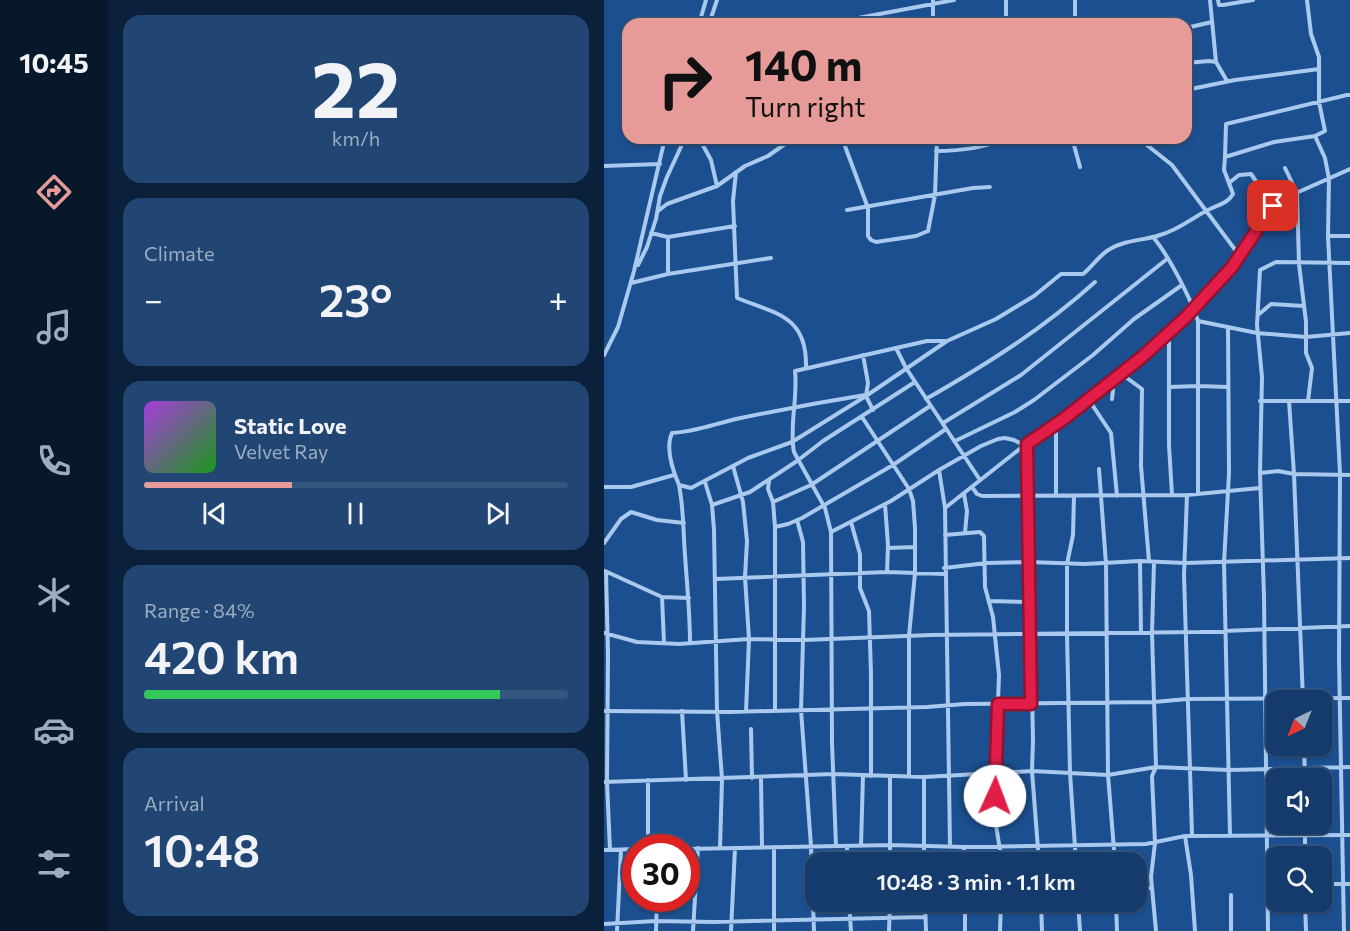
<!DOCTYPE html>
<html lang="en">
<head>
<meta charset="utf-8">
<style>
	body { margin:0; font-family:Commissioner,sans-serif; background:#214673; color:#f1f3f6; height:100vh; display:flex; flex-direction:column; font-size:22px; white-space:nowrap }
	* { box-sizing:border-box; margin:0 }
	p { font-size:20px; color:#9dadc1 }
	.icon { flex:none; width:33px; height:33px; fill:none; stroke:currentColor; stroke-width:2; stroke-linecap:round; stroke-linejoin:round }
	.map { position:relative; flex:1; overflow:hidden }
	.details { display:flex; flex-direction:column; gap:15px; padding:15px; background:#0b203b; width:496px }
	.details>* { flex:none }
	.top-card { position:absolute; left:18px; top:18px; width:570px; height:126px; border-radius:18px; box-shadow:0 2px 4px #0004,0 0 0 2px #33557e; background:#e69b98; color:#111; overflow:hidden }
	.needle { width:39px; rotate:223deg }
	.tools { position:absolute; left:662px; top:690px; display:grid; gap:12px }
	.tools a { display:grid; place-items:center; width:66px; height:66px; border-radius:12px; background:#143b6b; box-shadow:0 2px 4px #0004,0 0 0 2px #33557e; font-size:30px }
	.speed { position:absolute; left:18px; top:834px; display:flex; gap:12px; font-size:30px; font-weight:700; text-align:center }
	.speed>* { display:grid; place-content:center; width:78px; height:78px; border-radius:50%; background:#143b6b; box-shadow:0 2px 4px #0004,0 0 0 2px #33557e; line-height:1 }
	.speed .limit { border:9px solid #d22; background:#fff; color:#111 }
	.pin { position:absolute; display:grid; place-items:center; width:51px; height:51px; color:#fff; margin:-26px; border-radius:12px; box-shadow:0 3px 9px #0006 }
	.me { position:absolute; width:66px; margin:-33px; rotate:2deg; stroke-linejoin:round; filter:drop-shadow(0 0 4px #0008) }
	.turn { display:flex; align-items:center; gap:21px; height:126px; padding:0 24px; font-size:27px }
	.turn .icon { width:78px; height:78px; stroke-width:2.5 }
	.turn b { display:block; font-size:42px; line-height:51px }
	.big { font-size:45px; font-weight:600; line-height:1.1 }
	.details .card { flex:1; display:flex; flex-direction:column; justify-content:center; gap:9px; min-width:0; padding:0 21px; border-radius:18px; background:#214673 }
	.details .dial { align-items:center; gap:0 }
	.dial b { font-size:78px; line-height:1 }
	.song { display:flex; align-items:center; gap:18px }
	.cover { width:72px; height:72px; border-radius:9px; background:linear-gradient(135deg,hsl(280 70% 55%),hsl(120 70% 35%)) }
	.played { height:6px; border-radius:3px; background:linear-gradient(90deg,#e69b98 35%,#33557e 35%) }
	.keys { display:flex; justify-content:space-around; direction:ltr }
	.heat { display:flex; justify-content:space-between; align-items:center; font-size:33px; direction:ltr }
	.charge { height:9px; border-radius:4px; background:linear-gradient(90deg,#34c759 84%,#33557e 0) }
	.trip { position:absolute; left:201px; top:852px; width:342px; height:60px; border-radius:18px; background:#143b6b; box-shadow:0 2px 4px #0004,0 0 0 2px #33557e; font-weight:600; line-height:60px; text-align:center }
	main { display:flex; flex:1; min-height:0 }
	.dock { display:flex; flex-direction:column; width:108px; justify-content:space-around; align-items:center; background:#08182b; color:#9dadc1 }
	.dock .icon { width:42px; height:42px }
	.dock .active { color:#e69b98 }
	.dock b { font-size:27px; color:#f1f3f6 }
	.map>svg:first-child { display:block }
	.lines { fill:none; stroke-linecap:round; stroke-linejoin:round }
	.minor { stroke:#a9c9ee; stroke-width:4 }
	.route-casing { stroke:#92132f; stroke-width:15 }
	.route { stroke:#e11d48; stroke-width:10 }
</style>
</head>
<body>
<main>
<nav class="dock">
<b>10:45</b>
<svg class="icon active" aria-label="directions" viewBox="0 0 24 24"><path d="M12 3l9 9-9 9-9-9zM9 14v-3h6M13 9l2 2-2 2"/></svg>
<svg class="icon" aria-label="music" viewBox="0 0 24 24"><path d="M9 18V5l10-2v13"/><circle cx="6" cy="18" r="3"/><circle cx="16" cy="16" r="3"/></svg>
<svg class="icon" aria-label="phone" viewBox="0 0 24 24"><path d="M5 4h4l2 5-3 2q2 4 5 5l2-3 5 2v4C11 20 4 13 5 4z"/></svg>
<svg class="icon" aria-label="climate" viewBox="0 0 24 24"><path d="M12 3v18M4 7l16 10M4 17L20 7"/></svg>
<svg class="icon" aria-label="car" viewBox="0 0 24 24"><path d="M5 17H2v-5l4-1 3-4h7l3 4 3 1v5h-3M9 17h6M6 11h13"/><circle cx="7" cy="17" r="2"/><circle cx="17" cy="17" r="2"/></svg>
<svg class="icon" aria-label="filters" viewBox="0 0 24 24"><path d="M4 7h16M4 17h16"/><circle cx="9" cy="7" r="2"/><circle cx="15" cy="17" r="2"/></svg>
</nav>
<section class="details">
<div class="card dial"><b>22</b><p>km/h</p></div>
<div class="card"><p>Climate</p>
<div class="heat"><a>−</a><b class="big">23°</b><a>+</a></div>
</div>
<div class="card">
<div class="song"><i class="cover"></i><div><b>Static Love</b><p>Velvet Ray</p></div></div>
<div class="played"></div>
<div class="keys"><svg class="icon" aria-label="previous" viewBox="0 0 24 24"><path d="M18 5L8 12l10 7zM5 5v14"/></svg><svg class="icon" aria-label="pause" viewBox="0 0 24 24"><path d="M8 5v14M16 5v14"/></svg><svg class="icon" aria-label="next" viewBox="0 0 24 24"><path d="M6 5l10 7-10 7zM19 5v14"/></svg></div>
</div>
<div class="card"><p>Range · 84%</p><b class="big">420 km</b><div class="charge"></div></div>
<div class="card"><p>Arrival</p><b class="big">10:48</b></div>
</section>
<div class="map">
<svg width="746" height="931" viewBox="0 0 746 931">
	<rect width="100%" height="100%" fill="#1b4f8f"/>
	<g class="lines">
		<path class="minor" d="M471,0v24
			M606,0l6,62 11,19
			M614,0l1,5h4l30,-5
			M703,0l4,34 8,23v45l6,29 -10,5 -41,6 -49,15 1,-33 121,-29h3
			M95,24l7,-24
			M105,24l8,-24
			M248,24l1,-5 101,-19
			M329,24v-24
			M402,24v-24
			M582,28l26,-6
			M582,63l23,-2 7,1
			M582,90l49,-10 84,-11
			M711,136l10,22 4,21 -1,57 12,238 -1,185 5,272
			M95,138l12,22 6,26
			M238,138l26,70v28l3,4 5,2 40,-6 12,-5 7,-36 2,-57
			M468,138l8,29
			M534,138l34,27 67,90
			M332,151c25,0 48,-3 71,-13
			M621,157l-1,13 5,13
			M0,166l56,-2
			M681,168l12,25 2,71 7,58v31l6,15 -4,33
			M132,172l-3,29 4,97c40,16 70,18 69,69
			M243,210l126,-22 17,-1
			M54,211l9,-7 50,-18 28,-20 23,-10 17,-12 16,-6
			M47,233l17,4 67,-11
			M724,236h22
			M549,237c16,19 37,60 45,84l59,12 49,4 44,-4
			M34,265l9,-18 9,-28 4,-23 7,-19 18,-39
			M64,274v-37
			M27,283l37,-9 103,-16
			M654,315l13,-11 33,2
			M594,321v173
			M624,327l1,146 -5,90 6,273
			M565,334v111l3,50
			M341,341h-18l-31,7 10,20 74,112
			M0,355l14,-28 16,-56 31,-133
			M259,355l5,28 -2,13 7,14
			M516,373l22,16 -1,77 8,95
			M507,381l2,9 -1,9
			M565,387l29,-1 30,1
			M487,398l2,8 18,27 6,63
			M322,399c61,-35 117,-70 169,-117
			M656,401h90
			M685,401l5,73 9,226
			M258,417l47,72 4,12 2,27v45l-6,63v139
			M339,423l78,-48 146,-116
			M452,424v72
			M351,441l60,-29 19,-12 59,-45 41,-36 48,-34
			M423,444l6,296 -1,31 7,91
			M129,466l10,36 4,39 -2,36 4,62 -3,72
			M495,469l7,95 2,211 7,87
			M335,470l6,38 5,339
			M656,473l18,-2 16,3 56,1
			M165,481l-1,8 5,13 2,25v183
			M101,482l7,23 2,25 3,181 5,68 -2,69
			M75,485c-6,-14 -14,-37 -7,-52 23,-1 42,-9 64,-14 43,-9 86,-17 129,-24
			M0,487h27l43,-12
			M368,487l5,7 5,2 205,-1 73,-7
			M360,494l3,17 -2,22
			M583,495l-3,80 8,260
			M470,496l-1,39 -6,29v70l3,139 6,89
			M169,502l38,-17 119,-79
			M281,504l3,41 -1,27
			M108,505l38,-13 47,-31 26,-20 92,-59
			M341,508l86,-68 34,-22 92,-73 29,-28 46,-50 41,-61 12,-8 65,-29
			M193,520l6,22 1,64 -3,104 10,136 3,85
			M247,522l9,32v34l9,23 2,63v102
			M171,527l13,-3 14,-6 91,-53 53,-36
			M227,532l60,-31 48,-31 42,-24 17,-7 7,-1 9,2 11,6
			M341,535l35,-3 4,4 1,51 8,30 6,58 -5,138 8,49
			M0,543l17,-24 10,-7 26,8 27,3
			M284,548l27,-1
			M536,561l1,72
			M550,562l-2,71 4,134 -4,9 3,67 -4,34 5,54
			M340,568l43,-5 43,-1 55,2 55,-3 45,2 165,-5
			M1,571l57,26 2,46
			M2,572l2,82 -1,128 3,68
			M112,579l171,-7 58,2
			M58,597l27,1
			M385,601l41,1
			M0,633l33,9 42,2 70,-5 55,1 127,-5 269,-3 150,-6
			M86,643c0,-30 -3,-58 -5,-88 -2,-25 -1,-44 -6,-70l12,3 57,-30 44,-16 74,-46 81,-55 49,-22 38,-23 27,-22h22c10,-8 16,-19 27,-25 17,-10 33,-8 50,-14 19,-5 33,-18 50,-26 8,-4 18,-6 23,-15l-4,-11 10,-8 12,-1 22,32
			M0,711l125,1 198,-5 38,-3 189,-2 33,-3 163,-1
			M78,711l4,69
			M147,729l1,49
			M700,746l1,32
			M286,776v86
			M157,778l1,69
			M0,782l229,-8 91,3 108,-6 76,4 48,-8 73,3 121,-3
			M581,836l6,39 4,56
			M232,846l-4,-103 -1,-211 -6,-24 -31,-56c-5,-25 4,-55 1,-81l101,-23
			M243,846v16
			M257,846l2,-71
			M44,848v-68
			M82,849l205,-4 73,2 67,-1 115,-2 39,-8 165,-1
			M0,850l32,-1
			M701,856v-32
			M320,862v-85
			M359,862l1,-15
			M717,884h29
			M662,885l10,-1
			M532,888h16
			M627,895v36
			M245,902l2,29
			M321,902l1,29
			M361,902v29
			M437,902l1,29
			M474,902l2,29
			M512,902l1,29
			M701,902l1,29
			M0,924l52,-3 57,1 212,-5
			M13,931l4,-81
			M52,931l1,-33
			M89,931l5,-83
			M127,931l4,-83
			M170,931v-84
			M285,931l1,-29
			M396,931l1,-29
			M664,931l-4,-334 -4,-124 2,-96 -5,-52 3,-55 16,-8 74,1"/>
	</g>
	<g class="lines">
		<g class="route-casing">
			<path id="route" d="M391,796l3,-92h33l-4,-260 38,-26 77,-61 44,-40 46,-50 41,-61"/>
		</g>
		<use href="#route" class="route"/>
	</g>
</svg>
<div class="tools">
<a><svg class="needle" viewBox="-14 -14 28 28"><path d="M0-13l5 13h-10z" fill="#e53935"/><path d="M0 13l5-13h-10z" fill="#9dadc1"/></svg></a>
<a><svg class="icon" aria-label="sound" viewBox="0 0 24 24"><path d="M4 9h4l5-4v14l-5-4H4zM17 9q2 3 0 6"/></svg></a>
<a><svg class="icon" aria-label="search" viewBox="0 0 24 24"><circle cx="10" cy="10" r="6"/><path d="M15 15l6 6"/></svg></a>
</div>
<div class="speed"><div class="limit">30</div></div>
<div class="pin" style="left:669px;top:206px;background:#d93025"><svg class="icon" aria-label="arrive" viewBox="0 0 24 24"><path d="M6 21V4h12l-3 4 3 4H6"/></svg></div>
<svg class="me" style="left:391px;top:796px" viewBox="-20 -20 40 40"><circle r="19" fill="#fff"/><path d="M0-13L10 11 0 6-10 11z" fill="#e11d48"/></svg>
<div class="trip">10:48 · 3 min · 1.1 km</div>
<div class="top-card">
<div class="turn"><svg class="icon" aria-label="right" viewBox="0 0 24 24"><path d="M7 20v-9h11M14 6l5 5-5 5"/></svg><div><b>140 m</b>Turn right</div></div>
</div>
</div>
</main>
</body>
</html>
